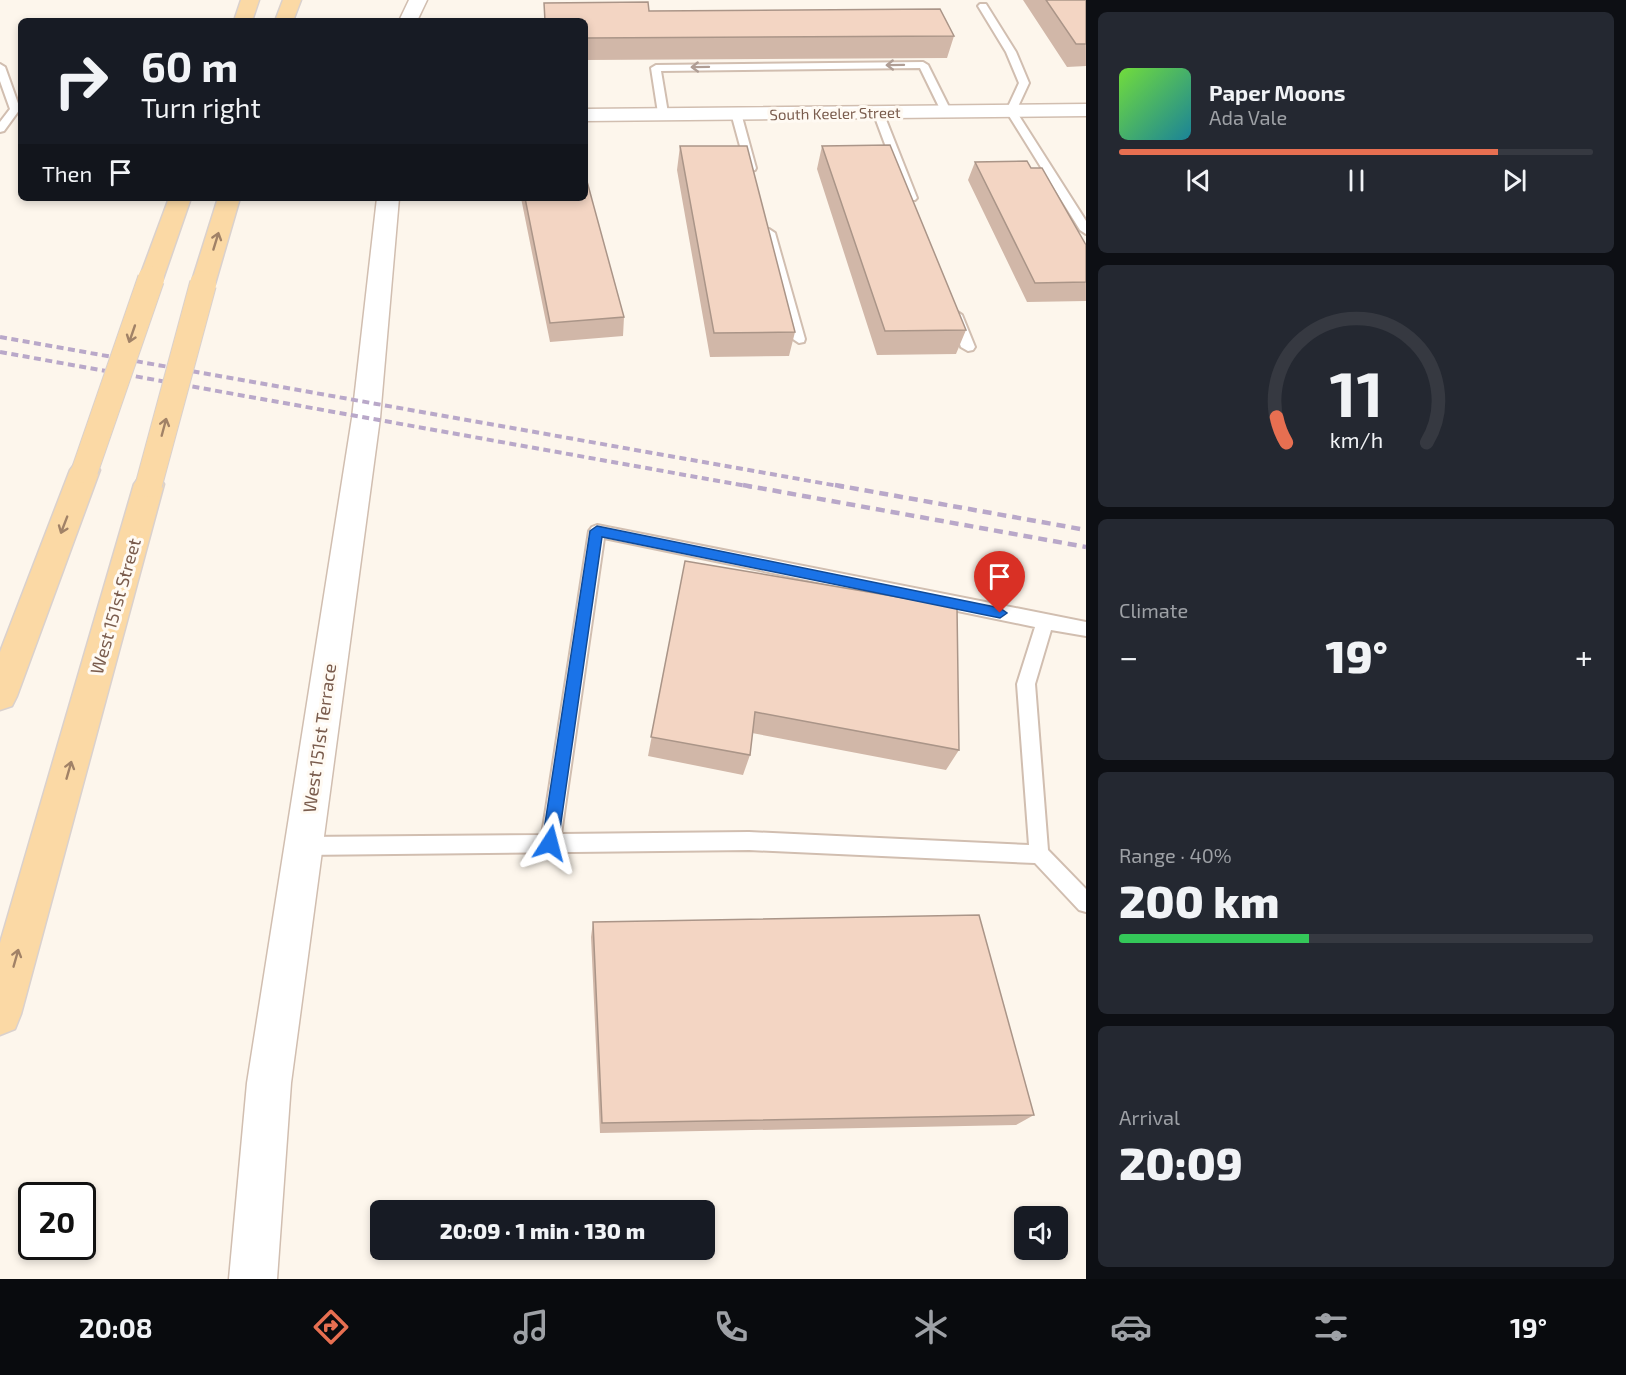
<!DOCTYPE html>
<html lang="en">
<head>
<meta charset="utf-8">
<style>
	body { margin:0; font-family:"Exo 2",sans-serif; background:#242831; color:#f1f3f6; height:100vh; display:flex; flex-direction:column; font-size:22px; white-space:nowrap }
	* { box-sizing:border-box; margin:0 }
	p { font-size:20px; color:#9ea1a6 }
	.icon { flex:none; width:33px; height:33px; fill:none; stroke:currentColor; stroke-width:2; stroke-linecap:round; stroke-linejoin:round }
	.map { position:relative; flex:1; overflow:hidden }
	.side { display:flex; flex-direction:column; gap:12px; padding:12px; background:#0d0f14; width:540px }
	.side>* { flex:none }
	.top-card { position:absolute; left:18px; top:18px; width:570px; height:183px; border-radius:9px; box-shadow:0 3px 9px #0003; background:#171b24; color:#f1f3f6; overflow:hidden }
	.fabs { position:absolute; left:1014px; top:1206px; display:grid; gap:12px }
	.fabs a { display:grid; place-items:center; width:54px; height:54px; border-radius:9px; background:#171b24; box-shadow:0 3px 9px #0003; font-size:30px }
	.speed { position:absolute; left:18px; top:1182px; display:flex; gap:12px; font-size:30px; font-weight:700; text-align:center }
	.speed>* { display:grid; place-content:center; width:78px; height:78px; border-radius:50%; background:#171b24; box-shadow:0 3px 9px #0003; line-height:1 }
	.speed .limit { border:3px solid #111; border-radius:9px; background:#fff; color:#111 }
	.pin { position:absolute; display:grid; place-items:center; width:51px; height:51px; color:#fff; margin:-62px -26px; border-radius:50% 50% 50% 0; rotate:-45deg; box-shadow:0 0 6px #0007 }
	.pin .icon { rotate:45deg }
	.me { position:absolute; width:66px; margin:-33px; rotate:9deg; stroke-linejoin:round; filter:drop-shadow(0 0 4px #0008) }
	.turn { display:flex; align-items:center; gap:21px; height:126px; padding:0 24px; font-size:27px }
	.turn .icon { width:78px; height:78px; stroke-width:2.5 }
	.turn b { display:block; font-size:42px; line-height:51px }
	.then { display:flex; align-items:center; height:57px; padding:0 24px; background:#0003; gap:12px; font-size:22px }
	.big { font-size:45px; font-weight:800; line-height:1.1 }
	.side .card { flex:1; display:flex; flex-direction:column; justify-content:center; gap:9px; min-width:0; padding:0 21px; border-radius:9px; background:#242831 }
	.side .dial { align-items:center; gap:0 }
	.dial svg { height:156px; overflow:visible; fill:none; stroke:#363941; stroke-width:7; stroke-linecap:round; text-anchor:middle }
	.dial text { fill:#f1f3f6; stroke:none }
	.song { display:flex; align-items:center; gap:18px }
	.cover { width:72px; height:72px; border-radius:9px; background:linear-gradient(135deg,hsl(100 70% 55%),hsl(190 70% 35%)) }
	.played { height:6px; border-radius:3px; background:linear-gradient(90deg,#e76f51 80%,#363941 80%) }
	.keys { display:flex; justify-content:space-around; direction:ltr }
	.heat { display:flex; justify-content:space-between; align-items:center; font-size:33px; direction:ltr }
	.charge { height:9px; border-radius:4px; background:linear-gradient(90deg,#34c759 40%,#363941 0) }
	.trip { position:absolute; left:370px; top:1200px; width:345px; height:60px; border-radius:9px; background:#171b24; box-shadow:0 3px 9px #0003; font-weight:800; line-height:60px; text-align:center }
	.dock { display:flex; height:96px; justify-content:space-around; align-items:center; background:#090b0e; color:#9ea1a6 }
	.dock .icon { width:42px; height:42px }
	.dock .active { color:#e76f51 }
	.dock b { font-size:27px; color:#f1f3f6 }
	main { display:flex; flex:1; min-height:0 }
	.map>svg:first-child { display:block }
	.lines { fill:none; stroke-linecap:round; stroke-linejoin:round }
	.service-casing { stroke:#d1beb0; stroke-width:4 }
	.minor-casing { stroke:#d1beb0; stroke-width:3 }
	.tertiary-casing { stroke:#d1beb0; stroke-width:3 }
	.primary-casing { stroke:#dad1cd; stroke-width:3 }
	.service { fill:#fff; fill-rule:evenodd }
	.minor { fill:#fff; fill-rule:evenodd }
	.tertiary { fill:#fff; fill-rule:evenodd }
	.primary { fill:#fbd9a5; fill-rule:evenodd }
	.rail-far1 { stroke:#b9a8c9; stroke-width:4; stroke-dasharray:7 4.5; stroke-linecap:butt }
	.rail { stroke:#b9a8c9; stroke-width:4.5; stroke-dasharray:9 6; stroke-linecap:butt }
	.primary-bridge-casing { stroke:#dad1cd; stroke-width:28; stroke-linecap:butt }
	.primary-bridge { stroke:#fbd9a5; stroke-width:26 }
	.wall { fill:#d1b7a8 }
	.building { fill:#f3d5c3; stroke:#aa9588; stroke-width:1.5 }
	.oneway { stroke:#af9d94 }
	.oneway2 { stroke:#a18267 }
	.route { fill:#1a73e8; stroke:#114b97; stroke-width:1.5 }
	.labels { text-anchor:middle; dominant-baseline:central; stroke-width:6; stroke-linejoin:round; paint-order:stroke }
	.far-street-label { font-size:15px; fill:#7a5c4d; stroke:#fffaf3 }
	.street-label { font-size:18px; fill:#7a5c4d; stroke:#fffaf3 }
</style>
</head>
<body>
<main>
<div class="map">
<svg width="1086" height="1279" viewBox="0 0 1086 1279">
	<rect width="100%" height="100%" fill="#fdf6ec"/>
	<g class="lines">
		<g class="service-casing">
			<path id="service" d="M980,4h6l30,48 13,31 -13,28 70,110v13l-6,-4 -74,-119 13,-28 -13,-31 -28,-46z
				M923,62l5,3 23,46 -1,2 -9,-2 -21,-43 -259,3 7,42 -5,3 -5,-3 -7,-45 5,-3z
				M0,64l5,3 15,42 -16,22 -4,1v-10l10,-13 -10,-28z
				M878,109l5,3 34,86 -2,2h-8l-2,-2 -32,-86z
				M736,110l5,3 15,55 -1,2 -4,1 -5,-3 -15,-55z
				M769,229l6,4 30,106 -1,3 -5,1 -6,-4 -30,-106z
				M956,311l6,4 13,32 -2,3 -5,1 -7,-4 -11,-32z
				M597,525l489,97v14l-35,-6 -16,54 13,166 38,39v23l-7,-2 -44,-47 -286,-13 -446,5 -7,-3 -2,-6 2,-6 7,-3 239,-2 47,-304 3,-4zM604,538l431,89 -18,57 12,161 -280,-13 -188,2z"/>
		</g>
		<g class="minor-casing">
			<path id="minor" d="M1086,104v12l-501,5v-12z"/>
		</g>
		<g class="tertiary-casing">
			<path id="tertiary" d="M409,0h18l-10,21h-18z
				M377,198h22l-19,220 -89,665 -14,196h-48l18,-196 105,-665z"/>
		</g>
		<g class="primary-casing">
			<path id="primary" d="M241,0h18l-7,21h-18z
				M283,0h18l-8,21h-18z
				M169,198h22l-28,81 -3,5 -9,2 -9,-2 -3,-5z
				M218,198h22l-25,86 -3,5 -9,2 -9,-2 -3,-5z
				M85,460l10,3 5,7 -83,226 -5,10 -12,4v-58l70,-182 5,-7z
				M149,473l10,4 5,7 -143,530 -6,15 -15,6v-92l134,-459 5,-7z"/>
		</g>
		<use href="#service" class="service"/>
		<use href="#minor" class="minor"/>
		<use href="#tertiary" class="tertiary"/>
		<use href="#primary" class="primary"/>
		<path class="rail-far1" d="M0,337l844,150
			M0,352l752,135"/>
		<path class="rail" d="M743,485l343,62
			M835,485l251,45"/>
		<g class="primary-bridge-casing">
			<path id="primary-bridge" d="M85,470l66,-191
				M149,484l54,-200"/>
		</g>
		<use href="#primary-bridge" class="primary-bridge"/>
	</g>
	<path class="wall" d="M1023,0h63v66l-19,1z
		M544,3l105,8 305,25 -7,22 -362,2v-39h-41z
		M680,146l115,186 -6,24 -79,1 -33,-187z
		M822,146l144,184 -10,24 -79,1 -60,-186z
		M975,162l56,6 55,77v56l-59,1 -59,-122z
		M521,198h64l39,119 -1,19 -73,6z
		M685,561l274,189 -13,20 -194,-37 -2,22 -7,20 -95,-19z
		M593,922l441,193 -18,10 -416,8 -9,-196z"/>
	<path class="building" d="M1046,0h40v44h-10z
		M648,2l1,9 291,-2 14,27 -369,2v-17h-40l-1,-18z
		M890,145l76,185 -81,1 -63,-185z
		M680,146h67l48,186 -81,1z
		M1027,161l4,7h11l44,77v37l-51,1 -60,-121z
		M585,174l39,143 -74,6 -25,-125h60z
		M685,561l272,46 2,143 -204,-38 -5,43 -99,-18z
		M979,915l55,200 -432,8 -9,-201z"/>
	<defs><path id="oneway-shaft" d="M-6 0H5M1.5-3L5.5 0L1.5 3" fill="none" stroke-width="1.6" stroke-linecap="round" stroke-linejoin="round" transform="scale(1.5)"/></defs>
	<g class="oneway">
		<use href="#oneway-shaft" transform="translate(895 65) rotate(179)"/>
		<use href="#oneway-shaft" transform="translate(700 67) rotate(179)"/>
	</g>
	<g class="oneway2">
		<use href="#oneway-shaft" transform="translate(216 241) rotate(-73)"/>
		<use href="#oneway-shaft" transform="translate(132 334) rotate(109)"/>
		<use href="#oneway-shaft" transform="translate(164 427) rotate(-75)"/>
		<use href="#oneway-shaft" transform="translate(64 525) rotate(111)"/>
		<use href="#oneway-shaft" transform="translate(69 770) rotate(-74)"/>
		<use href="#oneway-shaft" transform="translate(16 958) rotate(-74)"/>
	</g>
	<path class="route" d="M597,526l403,82 7,5 -7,5 -398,-81 -44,306 -3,6 -5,2 -6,-2 -2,-6 48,-312z"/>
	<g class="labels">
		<g class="far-street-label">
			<text transform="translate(835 113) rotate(-1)">South Keeler Street</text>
		</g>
		<g class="street-label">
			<text transform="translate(115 606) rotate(-74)">West 151st Street</text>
			<text transform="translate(319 738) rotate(-82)">West 151st Terrace</text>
		</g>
	</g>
</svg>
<div class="fabs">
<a><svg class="icon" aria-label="sound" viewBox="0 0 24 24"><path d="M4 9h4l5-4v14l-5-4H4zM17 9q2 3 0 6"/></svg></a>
</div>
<div class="speed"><div class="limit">20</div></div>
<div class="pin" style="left:1000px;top:613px;background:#d93025"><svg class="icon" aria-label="arrive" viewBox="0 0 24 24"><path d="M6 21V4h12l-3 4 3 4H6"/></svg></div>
<svg class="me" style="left:550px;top:843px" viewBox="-20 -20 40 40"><path d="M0-17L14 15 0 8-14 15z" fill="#1a73e8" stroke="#fff" stroke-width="4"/></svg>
<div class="trip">20:09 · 1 min · 130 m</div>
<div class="top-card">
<div class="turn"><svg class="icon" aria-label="right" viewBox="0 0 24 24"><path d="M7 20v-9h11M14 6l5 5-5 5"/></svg><div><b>60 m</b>Turn right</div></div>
<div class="then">Then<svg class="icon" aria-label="arrive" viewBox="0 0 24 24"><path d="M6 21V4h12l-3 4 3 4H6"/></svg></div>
</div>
</div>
<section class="side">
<div class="card">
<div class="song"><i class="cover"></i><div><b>Paper Moons</b><p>Ada Vale</p></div></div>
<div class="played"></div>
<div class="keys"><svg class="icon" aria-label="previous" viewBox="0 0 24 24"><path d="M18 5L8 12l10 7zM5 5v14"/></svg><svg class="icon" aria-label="pause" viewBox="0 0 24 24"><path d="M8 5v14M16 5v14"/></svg><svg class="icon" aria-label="next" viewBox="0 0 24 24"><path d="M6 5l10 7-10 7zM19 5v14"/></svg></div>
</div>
<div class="card dial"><svg viewBox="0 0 100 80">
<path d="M14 69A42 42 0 1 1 86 69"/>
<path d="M14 69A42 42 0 0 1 9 56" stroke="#e76f51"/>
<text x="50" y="56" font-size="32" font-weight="700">11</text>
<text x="50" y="72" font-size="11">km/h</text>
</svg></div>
<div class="card"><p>Climate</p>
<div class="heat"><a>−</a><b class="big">19°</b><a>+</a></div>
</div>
<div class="card"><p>Range · 40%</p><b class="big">200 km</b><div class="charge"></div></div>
<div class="card"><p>Arrival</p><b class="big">20:09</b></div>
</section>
</main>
<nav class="dock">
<b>20:08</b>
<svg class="icon active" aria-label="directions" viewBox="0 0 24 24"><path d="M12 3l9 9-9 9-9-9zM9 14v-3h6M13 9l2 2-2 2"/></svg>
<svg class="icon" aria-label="music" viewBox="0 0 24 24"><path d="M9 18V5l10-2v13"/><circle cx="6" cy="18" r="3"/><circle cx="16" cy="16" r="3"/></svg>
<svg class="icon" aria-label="phone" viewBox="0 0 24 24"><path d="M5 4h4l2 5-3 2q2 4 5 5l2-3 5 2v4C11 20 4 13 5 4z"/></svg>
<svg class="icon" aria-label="climate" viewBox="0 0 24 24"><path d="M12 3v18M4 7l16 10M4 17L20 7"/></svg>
<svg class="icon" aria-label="car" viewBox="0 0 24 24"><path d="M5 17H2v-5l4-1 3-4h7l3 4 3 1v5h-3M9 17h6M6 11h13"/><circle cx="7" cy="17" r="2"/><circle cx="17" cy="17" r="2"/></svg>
<svg class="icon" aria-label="filters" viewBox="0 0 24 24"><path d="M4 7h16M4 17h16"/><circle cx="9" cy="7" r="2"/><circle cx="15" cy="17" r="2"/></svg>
<b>19°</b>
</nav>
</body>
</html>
